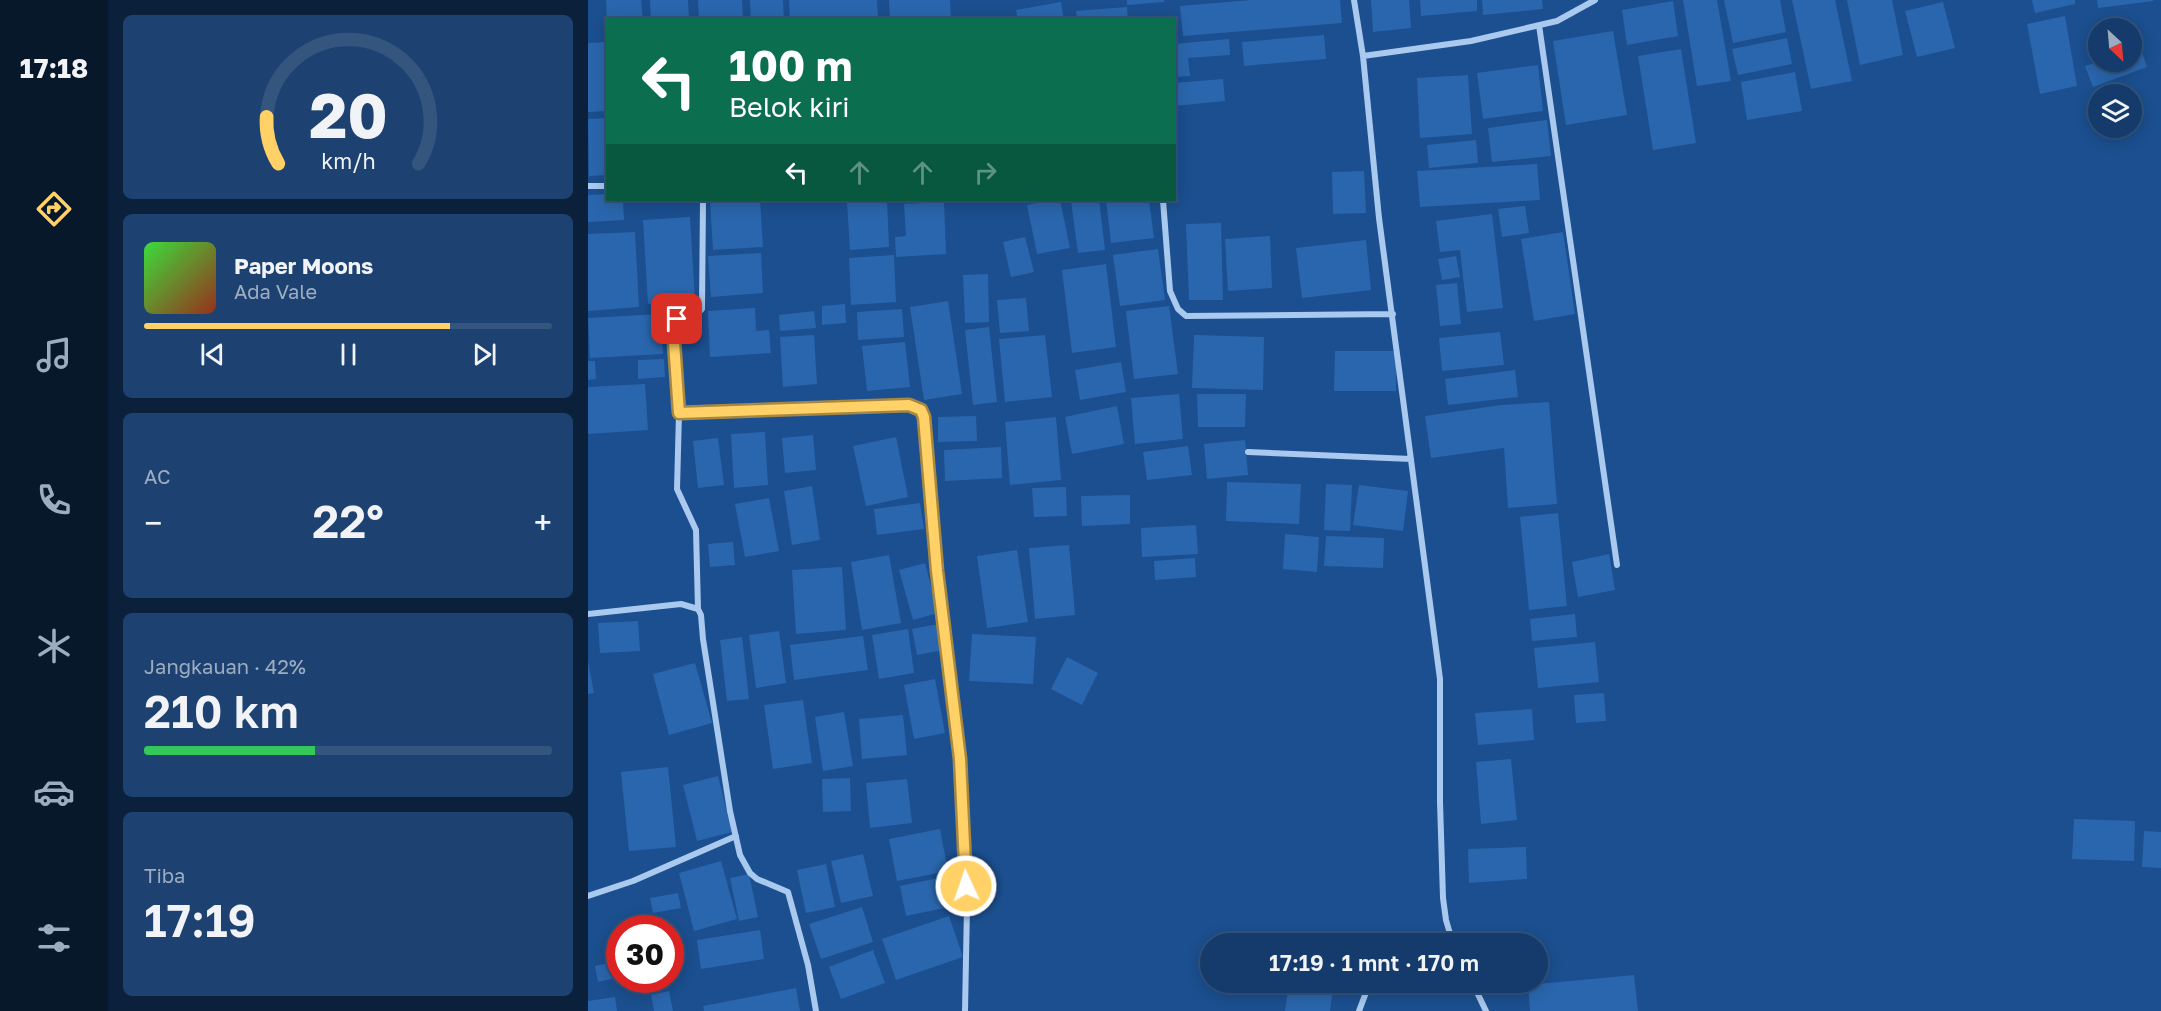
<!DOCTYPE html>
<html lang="id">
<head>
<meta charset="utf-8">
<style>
	body { margin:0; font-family:"Golos Text",sans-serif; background:#1d4271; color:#f1f3f6; height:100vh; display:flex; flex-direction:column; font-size:22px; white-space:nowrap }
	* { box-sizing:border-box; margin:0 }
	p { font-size:20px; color:#9dadc1 }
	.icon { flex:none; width:33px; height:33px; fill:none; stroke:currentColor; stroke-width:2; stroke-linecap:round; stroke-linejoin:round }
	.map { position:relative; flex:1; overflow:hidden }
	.details { display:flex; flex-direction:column; gap:15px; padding:15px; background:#0b203b; width:480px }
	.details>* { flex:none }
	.hud { position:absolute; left:18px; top:18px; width:570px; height:183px; border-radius:0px; box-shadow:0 3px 15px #0003,0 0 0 2px #33557e; background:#0b6e4f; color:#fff; overflow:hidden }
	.needle { width:39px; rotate:154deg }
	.controls { position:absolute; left:1500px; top:18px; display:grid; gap:12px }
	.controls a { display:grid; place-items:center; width:54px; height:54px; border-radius:50%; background:#143b6b; box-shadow:0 3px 15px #0003,0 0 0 2px #33557e; font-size:30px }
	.speed { position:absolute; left:18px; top:915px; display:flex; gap:12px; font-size:30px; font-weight:700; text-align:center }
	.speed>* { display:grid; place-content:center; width:78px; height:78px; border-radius:50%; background:#143b6b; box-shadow:0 3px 15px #0003,0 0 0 2px #33557e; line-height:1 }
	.speed .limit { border:9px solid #d22; background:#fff; color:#111 }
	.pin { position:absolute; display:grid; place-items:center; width:51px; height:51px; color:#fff; margin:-26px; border-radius:12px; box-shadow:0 3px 9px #0006 }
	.me { position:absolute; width:66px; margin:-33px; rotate:357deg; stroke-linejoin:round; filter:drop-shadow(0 0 4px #0008) }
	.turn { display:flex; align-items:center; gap:21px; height:126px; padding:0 24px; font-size:27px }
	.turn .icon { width:78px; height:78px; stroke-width:2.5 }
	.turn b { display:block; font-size:42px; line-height:51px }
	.lanes { display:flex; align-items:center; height:57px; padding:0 24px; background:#0003; justify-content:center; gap:30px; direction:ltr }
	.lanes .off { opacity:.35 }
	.big { font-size:45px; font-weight:600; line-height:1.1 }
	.details .card { flex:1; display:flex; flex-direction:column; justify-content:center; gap:9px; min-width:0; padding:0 21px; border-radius:9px; background:#1d4271 }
	.details .dial { align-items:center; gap:0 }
	.dial svg { height:156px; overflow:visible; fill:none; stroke:#33557e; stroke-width:7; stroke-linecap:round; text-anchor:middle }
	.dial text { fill:#f1f3f6; stroke:none }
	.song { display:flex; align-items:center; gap:18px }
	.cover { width:72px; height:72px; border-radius:9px; background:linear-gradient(135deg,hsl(120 70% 55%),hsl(10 70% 35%)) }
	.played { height:6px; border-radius:3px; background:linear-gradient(90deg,#ffd166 75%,#33557e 75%) }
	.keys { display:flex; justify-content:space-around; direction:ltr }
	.heat { display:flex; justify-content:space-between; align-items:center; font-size:33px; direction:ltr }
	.charge { height:9px; border-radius:4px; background:linear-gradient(90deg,#34c759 42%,#33557e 0) }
	.trip { position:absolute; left:612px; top:933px; width:348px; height:60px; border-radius:30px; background:#143b6b; box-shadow:0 3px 15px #0003,0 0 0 2px #33557e; font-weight:600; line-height:60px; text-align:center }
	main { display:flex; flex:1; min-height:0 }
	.dock { display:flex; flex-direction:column; width:108px; justify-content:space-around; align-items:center; background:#08182b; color:#9dadc1 }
	.dock .icon { width:42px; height:42px }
	.dock .selected { color:#ffd166 }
	.dock b { font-size:27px; color:#f1f3f6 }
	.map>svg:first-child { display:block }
	.building { fill:#2a66ad }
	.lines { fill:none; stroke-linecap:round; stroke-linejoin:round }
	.minor { stroke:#a9c9ee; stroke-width:6 }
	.route-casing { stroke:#a68842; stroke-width:15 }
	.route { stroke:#ffd166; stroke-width:10 }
</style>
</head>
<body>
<main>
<nav class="dock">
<b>17:18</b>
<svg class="icon selected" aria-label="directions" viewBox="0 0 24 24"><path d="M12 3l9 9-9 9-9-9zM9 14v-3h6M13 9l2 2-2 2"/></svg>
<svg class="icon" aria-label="music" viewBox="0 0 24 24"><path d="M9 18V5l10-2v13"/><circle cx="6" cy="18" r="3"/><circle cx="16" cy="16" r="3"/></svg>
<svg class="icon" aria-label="phone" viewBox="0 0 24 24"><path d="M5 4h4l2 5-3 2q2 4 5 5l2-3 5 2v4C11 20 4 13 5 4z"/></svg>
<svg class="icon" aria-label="climate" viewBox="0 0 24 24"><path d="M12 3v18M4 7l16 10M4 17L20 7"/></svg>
<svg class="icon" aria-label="car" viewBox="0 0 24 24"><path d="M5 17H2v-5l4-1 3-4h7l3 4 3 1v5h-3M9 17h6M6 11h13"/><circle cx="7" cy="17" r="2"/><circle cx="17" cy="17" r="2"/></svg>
<svg class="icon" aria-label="filters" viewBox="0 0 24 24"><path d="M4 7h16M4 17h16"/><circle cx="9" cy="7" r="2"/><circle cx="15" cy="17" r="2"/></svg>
</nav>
<section class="details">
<div class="card dial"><svg viewBox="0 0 100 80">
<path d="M14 69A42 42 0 1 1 86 69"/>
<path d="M14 69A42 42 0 0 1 8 45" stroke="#ffd166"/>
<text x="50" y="56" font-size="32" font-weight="700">20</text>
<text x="50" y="72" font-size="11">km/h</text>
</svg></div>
<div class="card">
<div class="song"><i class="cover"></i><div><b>Paper Moons</b><p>Ada Vale</p></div></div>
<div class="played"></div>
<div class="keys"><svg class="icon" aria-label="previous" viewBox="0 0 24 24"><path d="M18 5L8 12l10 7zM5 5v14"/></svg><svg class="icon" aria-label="pause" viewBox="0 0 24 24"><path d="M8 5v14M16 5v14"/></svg><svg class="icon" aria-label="next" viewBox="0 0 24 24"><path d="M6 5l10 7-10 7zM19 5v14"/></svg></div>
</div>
<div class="card"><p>AC</p>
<div class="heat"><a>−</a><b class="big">22°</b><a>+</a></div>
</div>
<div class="card"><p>Jangkauan · 42%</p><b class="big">210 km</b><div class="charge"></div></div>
<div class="card"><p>Tiba</p><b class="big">17:19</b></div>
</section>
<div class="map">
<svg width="1573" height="1011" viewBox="0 0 1573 1011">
	<rect width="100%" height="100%" fill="#1b4f8f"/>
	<path class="building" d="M18,0h35l2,20h-36z
		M62,0h38l1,20h-38z
		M110,0h44l1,20h-44z
		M162,0h33l1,20h-33z
		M201,0h88l1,18 -88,2z
		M301,0h61l1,19 -61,1z
		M539,0h37v2l-37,3z
		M663,0h89l2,23 -159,13 -3,-30z
		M783,0h38l2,28 -38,4z
		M832,0h57v11l-56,5z
		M894,0h60l1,9 -60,6z
		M1095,0h34l14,81 -34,5z
		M1136,0h56l6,32 -53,11z
		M1204,0h43l17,81 -41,8z
		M1259,0h45l11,55 -43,10z
		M1444,0h43v4l-40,9z
		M1509,0h56v1l-55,7z
		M1085,1l5,35 -51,9 -5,-35z
		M473,2l3,18h-46l-2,-10z
		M1355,2l12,46 -38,9 -12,-46z
		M539,7l1,13h-51l-1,-9z
		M1477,16l12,70 -37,8 -13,-70z
		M1025,31l14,84 -61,10 -13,-84z
		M736,35l2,24 -82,7 -2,-24z
		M1199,38l5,26 -54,11 -6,-26z
		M641,39l1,16 -42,3 2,18 -16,1v-33z
		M20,42v69l-20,1v-69z
		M1552,47l7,20 -54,20 -8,-21 13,-4h34v-13z
		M1093,49l15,94 -43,7 -15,-94z
		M950,65l5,46 -60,8 -6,-46z
		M1207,72l7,39 -55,9 -6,-38z
		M880,75l4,59 -52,4 -3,-60z
		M635,79l2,22 -51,5v-23z
		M20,118v57l-19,1 -1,-57z
		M959,120l4,36 -59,6 -4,-34z
		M888,140l2,23 -49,5 -2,-23z
		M949,164l3,36 -120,7 -3,-36z
		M776,171l2,42 -33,1 -1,-42z
		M20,194v6h15l1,20 -36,2v-27z
		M122,200h50l3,47 -50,3z
		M299,200l2,47 -39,3 -3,-48z
		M464,200h8l10,48 -33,6 -10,-49z
		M496,200h15l6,50 -27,3 -7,-52z
		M518,200h43l5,38 -43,5z
		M356,202l2,52 -50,3 -1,-20 11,-1 -2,-32z
		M937,206l4,27 -27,4 -4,-28z
		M904,214l11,94 -36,4 -7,-62 -20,2 -4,-31z
		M102,217l5,84 -47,3 -5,-84z
		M633,223l2,77h-34l-3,-76z
		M47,232l4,75 -51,4v-77z
		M975,232l12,82 -41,7 -13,-82z
		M682,236l2,52 -44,3 -3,-52z
		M437,237l9,35 -23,5 -8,-35z
		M778,240l5,50 -69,8 -6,-50z
		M570,249l7,51 -45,6 -7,-51z
		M173,253l2,40 -52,4 -3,-41z
		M306,255l2,47 -45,3 -2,-47z
		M868,256l4,21 -18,3 -4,-21z
		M518,264l10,83 -44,6 -10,-83z
		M400,274l1,48 -24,1 -2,-48z
		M869,283l4,41 -21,2 -4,-41z
		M438,298l3,33 -29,2 -3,-33z
		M360,301l14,93 -38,6 -14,-93z
		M257,304l1,19 -24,2v-19z
		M581,306l9,68 -44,5 -8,-68z
		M167,308l1,23 13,-1 2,23 -61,4 -2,-46z
		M314,309l2,28 -46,3 -1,-28z
		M226,311l2,17 -36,3 -1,-16z
		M73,314l2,40 -73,4 -2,-40z
		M401,327l8,75 -24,3 -8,-75z
		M912,332l4,33 -62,6 -3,-33z
		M226,335l3,49 -34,3 -3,-50z
		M457,335l7,62 -47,5 -6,-63z
		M606,335l70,2 -1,53 -71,-2z
		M317,342l5,45 -43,4 -5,-45z
		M747,351h61v40h-62z
		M76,359l1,18 -27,2v-19z
		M0,361h7l1,18 -8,1z
		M533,362l5,30 -46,8 -5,-30z
		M927,370l3,27 -70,8 -3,-26z
		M57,384l3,46 -60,4v-47z
		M591,394l4,45 -48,5 -4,-46z
		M609,394h49l-1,33h-47z
		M961,402l8,102 -49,4 -4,-60 -73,10 -6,-42 76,-11z
		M529,406l7,38 -52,10 -7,-37z
		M388,416l1,25 -39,1v-25z
		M468,417l5,63 -51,5 -5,-63z
		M177,432l3,53 -34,3 -3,-54z
		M225,435l3,35 -31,3 -3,-35z
		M308,437l12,60 -42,9 -13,-60z
		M130,438l6,47 -26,3 -5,-47z
		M657,440l3,35 -41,4 -3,-35z
		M600,446l4,29 -45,5 -4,-28z
		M413,447l1,31 -57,3 -1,-31z
		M639,482l74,2 -2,40 -73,-3z
		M738,484l26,1 -2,46 -26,-1z
		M771,485l49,6 -5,40 -50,-6z
		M224,486l8,54 -28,5 -8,-54z
		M478,487l1,29 -33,1 -2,-29z
		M542,495v29l-48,2 -1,-30z
		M181,498l10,53 -34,6 -10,-53z
		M332,503l4,26 -47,6 -3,-26z
		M970,513l9,93 -38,4 -9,-93z
		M608,525l2,29 -56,3 -1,-29z
		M697,534l34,3 -2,35 -34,-3z
		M738,536l58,2 -1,30 -59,-2z
		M145,542l2,23 -25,2 -2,-23z
		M481,545l6,70 -40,4 -6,-71z
		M429,550l11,72 -41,6 -10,-72z
		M1021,554l6,36 -37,7 -6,-35z
		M301,555l12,68 -39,7 -11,-68z
		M607,558l1,19 -41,3 -1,-19z
		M337,563l13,50 -25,7 -14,-50z
		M254,567l4,63 -50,4 -4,-64z
		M987,614l2,23 -45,4 -2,-22z
		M50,621l2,30 -40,2 -2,-30z
		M350,624l6,26 -27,5 -5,-26z
		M320,629l6,44 -35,6 -7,-44z
		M191,631l7,52 -30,5 -7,-53z
		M384,634l64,3 -3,47 -64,-3z
		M275,636l5,34 -74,10 -4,-35z
		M154,637l7,62 -22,2 -7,-61z
		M1007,642l4,40 -61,6 -4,-40z
		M479,657l31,16 -16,32 -31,-16z
		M0,661l6,32 -6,1z
		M107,663l17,60 -43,12 -16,-61z
		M347,679l10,54 -31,6 -10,-54z
		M1016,693l2,28 -30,2 -2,-28z
		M215,700l9,63 -39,6 -9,-64z
		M944,709l2,31 -56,5 -3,-32z
		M256,712l9,54 -30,5 -8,-54z
		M315,715l4,40 -45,4 -3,-40z
		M923,759l6,61 -36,4 -5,-62z
		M80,767l8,80 -47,4 -8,-79z
		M130,776l14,56 -35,9 -14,-56z
		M262,778l1,33 -28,1 -1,-33z
		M319,779l5,44 -42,5 -4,-45z
		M1486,819l61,2 -1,40 -62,-2z
		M352,829l8,42 -51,10 -8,-42z
		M1556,831l17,1v36l-19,-1z
		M938,847l1,32 -58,4 -1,-34z
		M275,854l10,42 -32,7 -10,-42z
		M133,861l16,58 -43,12 -15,-58z
		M238,864l9,43 -29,6 -9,-43z
		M161,874l9,43 -19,4 -9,-43z
		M355,877l6,30 -43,9 -6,-30z
		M90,893l3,15 -28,5 -3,-15z
		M274,907l11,35 -52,17 -12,-35z
		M361,916l14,41 -67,23 -14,-41z
		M172,930l4,29 -63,10 -4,-29z
		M285,950l12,33 -44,16 -12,-32z
		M30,961l2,16 -22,5 -3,-16z
		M1046,975l4,36h-108l-2,-26z
		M38,980h40v2l-38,8z
		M701,982h45l-4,29h-45z
		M208,988l4,23h-96l-1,-5z
		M81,991l4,20h-19l-3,-16z
		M27,997l2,14h-29v-10z"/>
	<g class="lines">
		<path class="minor" d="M766,0l9,56 16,162 61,461v123l3,96 3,22 7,24
			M951,25l78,540
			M775,56l108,-15 86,-20 38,-21
			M0,186h20
			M115,200l-1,109c-7,11 -27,4 -29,19l6,85 230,-8 12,5 3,7 13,154 23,188 7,148 -2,104
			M575,200l7,91 8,18 8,7 207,-2
			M91,413l-2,76 19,41 2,79
			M660,452l163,7
			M0,614l93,-10 17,5 3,6 2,24 27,172 10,44 10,18 7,6 31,13 20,73 8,46
			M0,896l45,-15 103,-45
			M884,982l14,29
			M771,1011l11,-29"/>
	</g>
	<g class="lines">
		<g class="route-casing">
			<path id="route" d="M89,319l-3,3 -1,6 6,85 230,-8 12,5 3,7 13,154 23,188 6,127"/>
		</g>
		<use href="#route" class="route"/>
	</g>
</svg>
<div class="controls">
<a><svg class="needle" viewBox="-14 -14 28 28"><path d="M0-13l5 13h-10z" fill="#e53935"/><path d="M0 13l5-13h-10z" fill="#9dadc1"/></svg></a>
<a><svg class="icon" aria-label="layers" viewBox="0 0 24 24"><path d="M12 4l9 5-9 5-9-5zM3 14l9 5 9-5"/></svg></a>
</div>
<div class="speed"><div class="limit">30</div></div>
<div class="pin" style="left:89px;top:319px;background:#d93025"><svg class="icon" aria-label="arrive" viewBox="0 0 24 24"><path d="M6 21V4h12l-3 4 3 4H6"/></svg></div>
<svg class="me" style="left:378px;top:886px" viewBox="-20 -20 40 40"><circle r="17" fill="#ffd166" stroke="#fff" stroke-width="3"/><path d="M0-11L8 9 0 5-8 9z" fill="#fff"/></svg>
<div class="trip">17:19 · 1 mnt · 170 m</div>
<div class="hud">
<div class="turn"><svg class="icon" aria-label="left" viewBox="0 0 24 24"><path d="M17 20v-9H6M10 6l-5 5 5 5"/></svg><div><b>100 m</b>Belok kiri</div></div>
<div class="lanes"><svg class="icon" aria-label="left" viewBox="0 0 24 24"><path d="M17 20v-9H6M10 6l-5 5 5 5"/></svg><svg class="icon off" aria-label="ahead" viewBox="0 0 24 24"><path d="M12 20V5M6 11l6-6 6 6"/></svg><svg class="icon off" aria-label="ahead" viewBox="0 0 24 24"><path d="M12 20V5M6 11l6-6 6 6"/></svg><svg class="icon off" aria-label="right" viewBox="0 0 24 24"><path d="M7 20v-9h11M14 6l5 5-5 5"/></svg></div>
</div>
</div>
</main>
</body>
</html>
